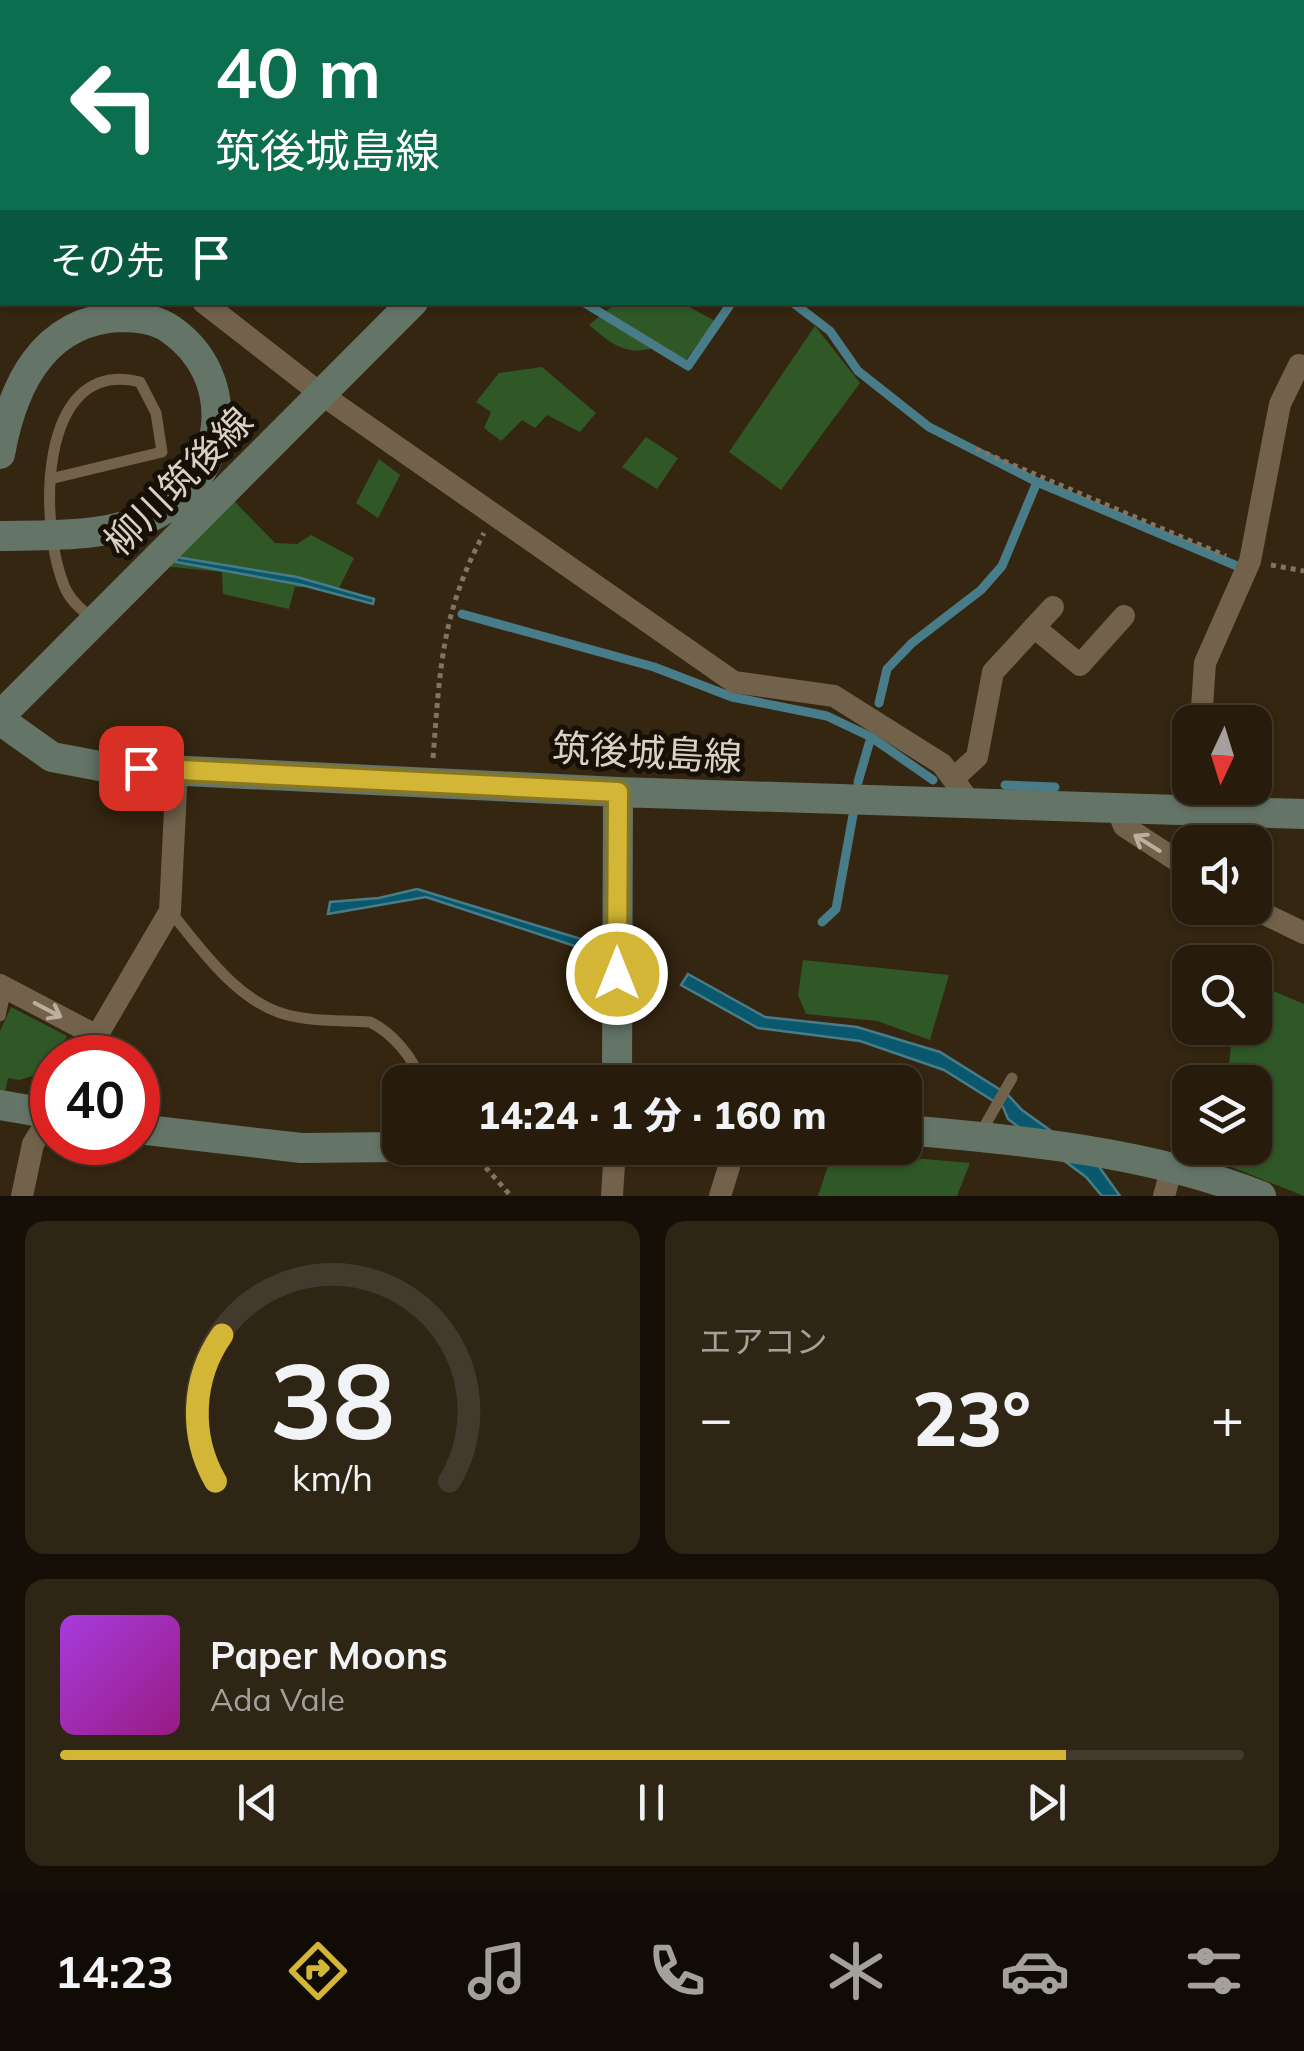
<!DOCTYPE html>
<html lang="ja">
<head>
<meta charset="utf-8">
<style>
	body { margin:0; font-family:Mulish,"Noto Sans JP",sans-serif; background:#2f2515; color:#f1f3f6; height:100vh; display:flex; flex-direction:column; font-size:38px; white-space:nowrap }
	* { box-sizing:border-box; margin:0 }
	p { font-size:32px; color:#a4a19d }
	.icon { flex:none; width:55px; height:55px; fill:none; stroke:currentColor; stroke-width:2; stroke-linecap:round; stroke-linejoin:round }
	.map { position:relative; height:1196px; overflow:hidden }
	.side { display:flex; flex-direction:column; gap:25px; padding:25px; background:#150f07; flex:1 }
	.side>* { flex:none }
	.guide { position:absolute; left:0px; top:0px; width:1305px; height:305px; box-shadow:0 2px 8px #0004,0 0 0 2px #433a2d; background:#0b6e4f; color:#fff; overflow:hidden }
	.needle { width:65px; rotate:184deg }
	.buttons { position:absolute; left:1172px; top:705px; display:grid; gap:20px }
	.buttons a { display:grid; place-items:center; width:100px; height:100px; border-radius:20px; background:#271c0c; box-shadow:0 2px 8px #0004,0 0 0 2px #433a2d; font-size:50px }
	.speed { position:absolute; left:30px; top:1035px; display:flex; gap:20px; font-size:50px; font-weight:700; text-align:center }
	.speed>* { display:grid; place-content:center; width:130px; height:130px; border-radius:50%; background:#271c0c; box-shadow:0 2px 8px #0004,0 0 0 2px #433a2d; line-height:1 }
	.speed .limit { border:15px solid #d22; background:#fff; color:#111 }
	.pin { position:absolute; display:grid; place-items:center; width:85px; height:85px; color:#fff; margin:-42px; border-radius:20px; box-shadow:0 5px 15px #0006 }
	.me { position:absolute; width:110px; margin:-55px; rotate:0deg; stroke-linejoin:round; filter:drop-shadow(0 0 8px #0008) }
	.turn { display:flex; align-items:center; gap:35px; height:210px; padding:0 50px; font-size:45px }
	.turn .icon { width:130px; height:130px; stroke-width:2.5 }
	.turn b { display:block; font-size:70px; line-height:85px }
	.then { display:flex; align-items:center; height:95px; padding:0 50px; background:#0003; gap:20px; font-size:38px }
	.big { font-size:75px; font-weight:800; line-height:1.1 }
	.side .tile { flex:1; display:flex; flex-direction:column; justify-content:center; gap:15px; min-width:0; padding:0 35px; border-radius:20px; background:#2f2515 }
	.side .dial { align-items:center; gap:0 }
	.dial svg { height:260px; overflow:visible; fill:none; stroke:#433a2d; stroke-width:7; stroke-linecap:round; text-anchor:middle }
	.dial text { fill:#f1f3f6; stroke:none }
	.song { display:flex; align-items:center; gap:30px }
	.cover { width:120px; height:120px; border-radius:15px; background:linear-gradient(135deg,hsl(280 70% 55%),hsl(310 70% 35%)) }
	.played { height:10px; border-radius:5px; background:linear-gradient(90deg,#d3b635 85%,#433a2d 85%) }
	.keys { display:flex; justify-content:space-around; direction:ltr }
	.heat { display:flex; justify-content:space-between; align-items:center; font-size:55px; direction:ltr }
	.side .tiles { flex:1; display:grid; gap:25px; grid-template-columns:1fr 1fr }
	.tile:last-child { grid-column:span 2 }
	.trip { position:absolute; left:382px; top:1065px; width:540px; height:100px; border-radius:20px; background:#271c0c; box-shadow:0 2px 8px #0004,0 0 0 2px #433a2d; font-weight:800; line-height:100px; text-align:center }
	.tabs { display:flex; height:160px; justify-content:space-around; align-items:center; background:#100b05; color:#a4a19d }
	.tabs .icon { width:70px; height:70px }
	.tabs .selected { color:#d3b635 }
	.tabs b { font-size:45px; color:#f1f3f6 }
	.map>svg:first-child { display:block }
	.green { fill:#305826 }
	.water { fill:#09586e; stroke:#487c88; stroke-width:2.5 }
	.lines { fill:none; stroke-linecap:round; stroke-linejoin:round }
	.stream { stroke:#487c88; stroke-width:9 }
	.path { stroke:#807462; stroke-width:5; stroke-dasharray:5 5; stroke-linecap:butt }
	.lane { stroke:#72614b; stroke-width:11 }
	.street { stroke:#72614b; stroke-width:22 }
	.secondary { stroke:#647568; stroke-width:30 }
	.rail-casing { stroke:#aca192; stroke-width:11 }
	.rail { stroke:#171007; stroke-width:8; stroke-dasharray:22; stroke-linecap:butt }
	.oneway { stroke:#bbafa0 }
	.route-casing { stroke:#897622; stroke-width:25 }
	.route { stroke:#d3b635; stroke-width:18 }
	.labels { text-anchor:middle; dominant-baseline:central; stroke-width:10; stroke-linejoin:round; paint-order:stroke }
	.street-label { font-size:38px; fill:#dad0c4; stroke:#171007 }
</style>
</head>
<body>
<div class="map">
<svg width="1304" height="1196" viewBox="0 0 1304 1196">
	<rect width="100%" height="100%" fill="#342610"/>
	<path class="green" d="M616,303h66l33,18 -30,40 -23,-16c-33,13 -47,2 -73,-20z
		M815,326l45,57 -79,107 -52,-38z
		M542,367l54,46 -16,19 -33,-17 -12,13 -13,-8 -21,21 -17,-13 7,-16 -15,-10 23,-29z
		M646,437l32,21 -21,31 -35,-22z
		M379,459l21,16 -22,43 -22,-15z
		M233,500l42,43 22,1 14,-9 43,23 -15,30 -44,-1 -6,22 -66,-15 -1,-22 -60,-6z
		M803,960l146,15 -19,65 -53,-19 -71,-7 -8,-19z
		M1255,983l49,21v192l-85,-34 2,-14h34v-66h-28l6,-54h22z
		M11,1007l56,29 -21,36 -27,8 -11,-2 -3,14 -5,-1v-60z
		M833,1151l137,12 -13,33h-139z"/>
	<path class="water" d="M176,557l121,20 77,22 -1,5 -71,-19 -126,-23z
		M417,889l177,54 -1,9 -167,-55 -98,17 2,-12 49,-4z
		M688,974l77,43 92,10 83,25 67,42 15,16 75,54 23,32h-18l-16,-19 -78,-58 -5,-12 -59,-37 -84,-29 -102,-13 -77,-43z"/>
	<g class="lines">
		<path class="stream" d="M583,302l105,64 44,-64
			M792,302l38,29 28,40 71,56 108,55 200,84
			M462,614l192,53 78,30 95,19 44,21 62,43
			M879,703l8,-34 25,-26 69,-53 21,-24 35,-84
			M858,782l13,-45
			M1005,785l50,2
			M822,922l14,-13 17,-94"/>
		<path class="path" d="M976,449l250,107
			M1271,565l33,6
			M433,758c7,-88 8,-145 51,-225
			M479,1160l32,36"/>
		<path class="lane" d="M368,0l2,2
			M587,0l3,2
			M227,2l3,-2
			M551,2l2,-2
			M50,479l112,-27 -6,-39 -16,-31c-104,-26 -102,146 -74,208 6,12 16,20 26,28
			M170,911c30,37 66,89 114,103 26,8 58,6 86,8 21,10 45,36 50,60
			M0,1016l6,-28
			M980,1134l32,-56"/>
		<path class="street" d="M0,192l2,1
			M203,302l118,92 413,288 100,14 108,68 30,41
			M1034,627l46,38 44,-49
			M1201,722l4,-59 45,-102 30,-157 19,-39 5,3
			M953,779l24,-22 16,-85 60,-65
			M1116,806l8,20 66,43
			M1195,809l1,-21
			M1252,908l52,25
			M0,985l97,51
			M84,1058l86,-147 7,-142
			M22,1196l11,-52 19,-30
			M612,1196l3,-48
			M720,1196l9,-29
			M1164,1196l8,-29"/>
		<path class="secondary" d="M709,2l2,-2
			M0,454c12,-67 42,-133 119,-137 17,0 37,2 51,12 69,47 58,146 -12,184 -45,25 -108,22 -158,23
			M0,716l413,-414
			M0,720l52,37 53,10 513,25 686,22
			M617,1082l1,-290
			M0,1105l52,9
			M138,1129l163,19 99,-1
			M905,1130c118,10 245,22 356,66"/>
		<g class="rail-casing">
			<path id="rail" d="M38,2v-2
				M0,17l2,-12
				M0,184l2,-12"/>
		</g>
		<use href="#rail" class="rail"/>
	</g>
	<defs><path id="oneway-shaft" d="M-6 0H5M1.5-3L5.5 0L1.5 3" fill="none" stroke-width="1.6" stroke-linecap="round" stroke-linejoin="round" transform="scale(2.5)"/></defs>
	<g class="oneway">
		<use href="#oneway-shaft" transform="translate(1147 843) rotate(-148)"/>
		<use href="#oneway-shaft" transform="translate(48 1010) rotate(28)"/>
	</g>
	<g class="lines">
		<g class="route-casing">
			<path id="route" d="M141,768l477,24 -1,182"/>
		</g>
		<use href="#route" class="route"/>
	</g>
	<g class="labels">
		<g class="street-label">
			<text transform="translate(178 481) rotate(-45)">柳川筑後線</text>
			<text transform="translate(647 752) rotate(3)">筑後城島線</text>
		</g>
	</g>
</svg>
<div class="buttons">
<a><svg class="needle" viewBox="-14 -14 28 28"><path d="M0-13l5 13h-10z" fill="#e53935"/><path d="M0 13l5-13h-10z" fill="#a4a19d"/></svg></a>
<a><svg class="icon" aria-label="sound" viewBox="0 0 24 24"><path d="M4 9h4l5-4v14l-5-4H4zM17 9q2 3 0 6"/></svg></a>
<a><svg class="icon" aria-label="search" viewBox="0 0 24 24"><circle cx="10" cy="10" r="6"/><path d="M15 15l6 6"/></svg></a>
<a><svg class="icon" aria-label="layers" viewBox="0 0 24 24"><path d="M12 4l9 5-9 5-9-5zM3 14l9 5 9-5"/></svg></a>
</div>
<div class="speed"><div class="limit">40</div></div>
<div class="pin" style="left:141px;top:768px;background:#d93025"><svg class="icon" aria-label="arrive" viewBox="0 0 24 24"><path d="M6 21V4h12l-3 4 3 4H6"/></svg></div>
<svg class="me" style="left:617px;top:974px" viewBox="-20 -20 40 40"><circle r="17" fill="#d3b635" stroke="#fff" stroke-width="3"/><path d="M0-11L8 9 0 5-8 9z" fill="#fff"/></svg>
<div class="trip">14:24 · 1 分 · 160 m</div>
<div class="guide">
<div class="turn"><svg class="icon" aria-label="left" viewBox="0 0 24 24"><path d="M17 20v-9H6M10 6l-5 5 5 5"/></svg><div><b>40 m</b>筑後城島線</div></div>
<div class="then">その先<svg class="icon" aria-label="arrive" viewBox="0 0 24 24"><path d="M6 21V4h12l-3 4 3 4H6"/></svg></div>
</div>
</div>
<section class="side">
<div class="tiles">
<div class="tile dial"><svg viewBox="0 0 100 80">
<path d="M14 69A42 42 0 1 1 86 69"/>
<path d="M14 69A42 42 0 0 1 16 24" stroke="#d3b635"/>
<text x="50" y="56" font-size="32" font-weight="700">38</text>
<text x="50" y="72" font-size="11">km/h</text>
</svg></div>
<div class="tile"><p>エアコン</p>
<div class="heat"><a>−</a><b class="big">23°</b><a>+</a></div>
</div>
<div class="tile">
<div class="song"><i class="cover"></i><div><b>Paper Moons</b><p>Ada Vale</p></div></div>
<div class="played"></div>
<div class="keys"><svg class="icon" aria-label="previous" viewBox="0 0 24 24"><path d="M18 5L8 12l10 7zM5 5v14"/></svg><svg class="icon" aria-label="pause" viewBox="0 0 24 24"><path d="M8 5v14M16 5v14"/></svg><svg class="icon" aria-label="next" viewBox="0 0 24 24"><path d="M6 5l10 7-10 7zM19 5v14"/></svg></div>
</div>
</div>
</section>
<nav class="tabs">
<b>14:23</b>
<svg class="icon selected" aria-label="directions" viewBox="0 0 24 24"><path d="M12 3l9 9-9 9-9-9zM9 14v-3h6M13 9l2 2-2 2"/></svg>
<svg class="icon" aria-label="music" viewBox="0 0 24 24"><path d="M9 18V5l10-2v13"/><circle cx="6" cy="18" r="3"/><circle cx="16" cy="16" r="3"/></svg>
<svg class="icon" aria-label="phone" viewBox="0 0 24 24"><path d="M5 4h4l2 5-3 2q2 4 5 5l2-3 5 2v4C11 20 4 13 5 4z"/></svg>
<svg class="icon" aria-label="climate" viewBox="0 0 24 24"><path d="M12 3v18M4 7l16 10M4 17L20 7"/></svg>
<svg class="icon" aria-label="car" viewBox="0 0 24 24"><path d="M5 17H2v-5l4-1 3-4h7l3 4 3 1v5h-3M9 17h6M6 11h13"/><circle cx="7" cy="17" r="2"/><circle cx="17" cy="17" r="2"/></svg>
<svg class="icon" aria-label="filters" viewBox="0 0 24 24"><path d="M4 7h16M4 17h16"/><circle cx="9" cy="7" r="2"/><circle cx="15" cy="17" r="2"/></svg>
</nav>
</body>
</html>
